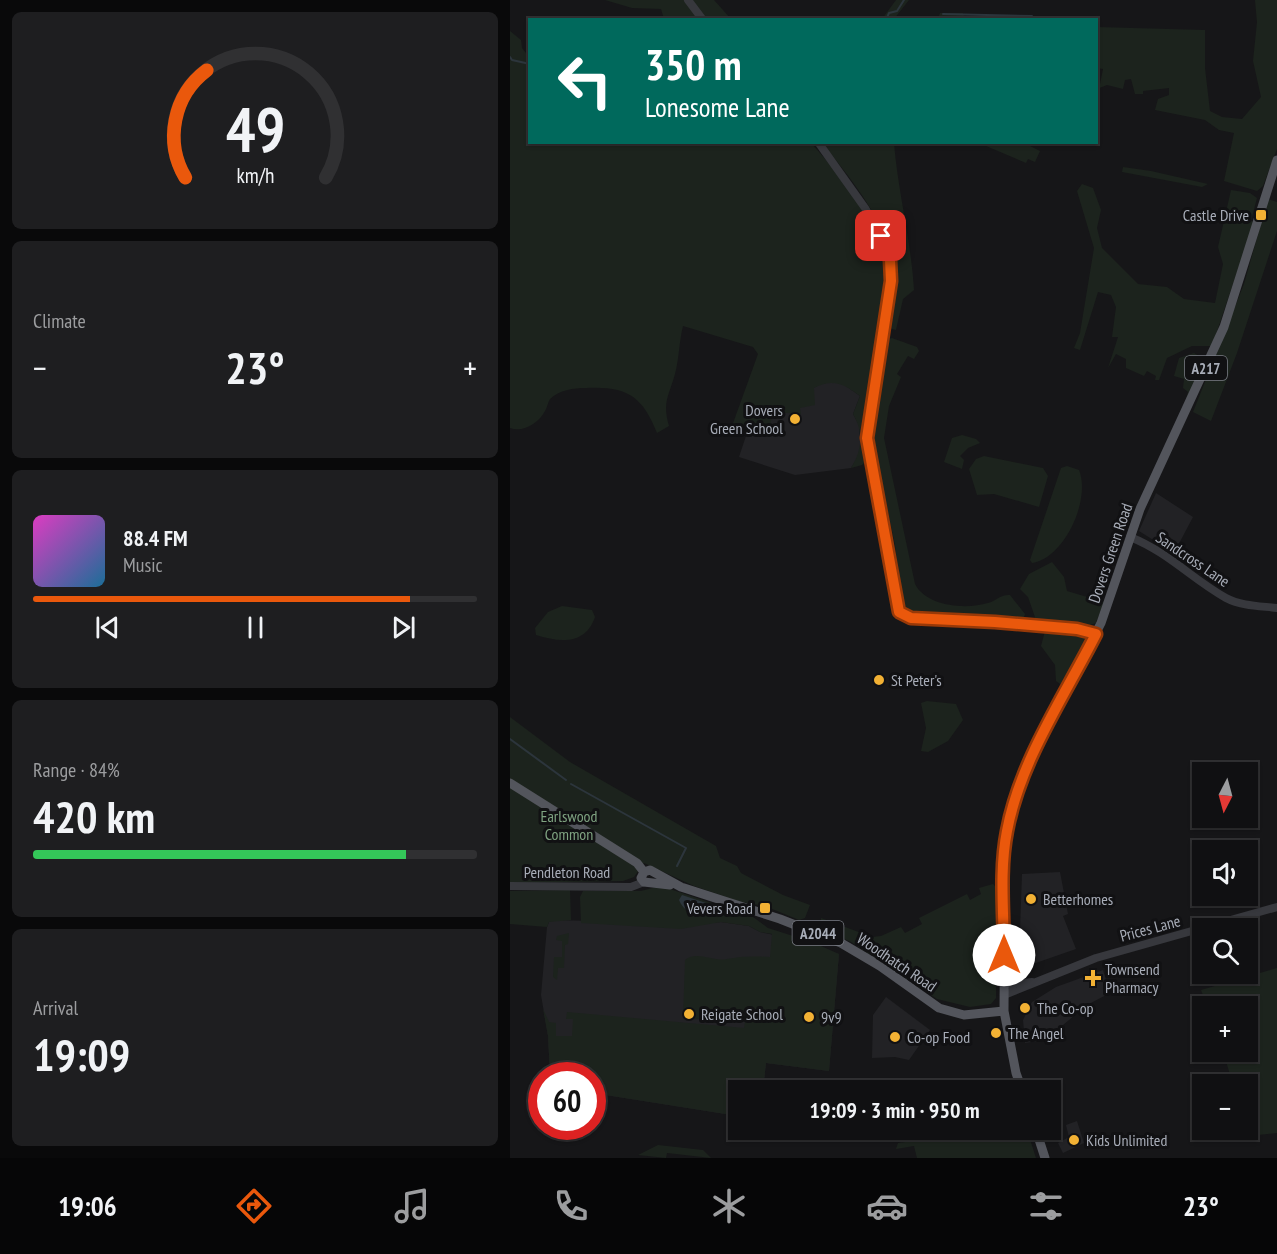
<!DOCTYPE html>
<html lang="en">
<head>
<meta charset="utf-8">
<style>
	body { margin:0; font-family:"PT Sans Narrow",sans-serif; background:#1e1e20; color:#f1f3f6; height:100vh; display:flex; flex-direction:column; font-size:22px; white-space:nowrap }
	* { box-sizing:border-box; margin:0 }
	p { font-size:20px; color:#9c9d9f }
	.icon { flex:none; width:33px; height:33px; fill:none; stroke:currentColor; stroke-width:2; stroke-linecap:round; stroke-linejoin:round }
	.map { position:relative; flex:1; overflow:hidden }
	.details { display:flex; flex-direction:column; gap:12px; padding:12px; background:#09090a; width:510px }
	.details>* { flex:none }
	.top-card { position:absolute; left:18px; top:18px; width:570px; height:126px; border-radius:0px; box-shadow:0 2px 4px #0004,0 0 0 2px #303032; background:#00695c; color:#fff; overflow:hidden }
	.needle { width:39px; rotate:186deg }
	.controls { position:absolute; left:682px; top:762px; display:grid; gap:12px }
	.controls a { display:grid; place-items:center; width:66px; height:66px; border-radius:0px; background:#101012; box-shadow:0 2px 4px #0004,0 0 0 2px #303032; font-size:30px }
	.speed { position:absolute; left:18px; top:1062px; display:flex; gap:12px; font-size:30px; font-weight:700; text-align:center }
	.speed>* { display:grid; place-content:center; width:78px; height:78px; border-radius:50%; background:#101012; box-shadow:0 2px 4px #0004,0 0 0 2px #303032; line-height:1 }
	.speed .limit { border:9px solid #d22; background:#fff; color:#111 }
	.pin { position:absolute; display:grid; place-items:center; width:51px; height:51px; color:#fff; margin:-26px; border-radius:12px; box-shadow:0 3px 9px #0006 }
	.me { position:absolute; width:66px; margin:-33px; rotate:0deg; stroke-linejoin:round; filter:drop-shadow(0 0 4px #0008) }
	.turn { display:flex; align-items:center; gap:21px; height:126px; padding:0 18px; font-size:27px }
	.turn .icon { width:78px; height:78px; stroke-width:2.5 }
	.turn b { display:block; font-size:42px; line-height:51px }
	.big { font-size:45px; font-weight:800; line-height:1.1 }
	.details .tile { flex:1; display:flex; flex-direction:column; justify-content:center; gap:9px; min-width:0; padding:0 21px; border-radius:9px; background:#1e1e20 }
	.details .dial { align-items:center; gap:0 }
	.dial svg { height:156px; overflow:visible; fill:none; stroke:#303032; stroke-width:7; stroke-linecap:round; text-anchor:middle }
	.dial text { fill:#f1f3f6; stroke:none }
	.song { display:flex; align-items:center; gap:18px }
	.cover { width:72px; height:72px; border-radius:9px; background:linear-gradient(135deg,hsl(310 70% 55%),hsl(200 70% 35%)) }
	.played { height:6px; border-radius:3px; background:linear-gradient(90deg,#ea580c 85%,#303032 85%) }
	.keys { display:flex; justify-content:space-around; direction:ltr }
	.heat { display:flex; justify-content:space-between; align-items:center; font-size:33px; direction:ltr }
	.charge { height:9px; border-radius:4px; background:linear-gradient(90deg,#34c759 84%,#303032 0) }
	.trip { position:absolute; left:218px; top:1080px; width:333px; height:60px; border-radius:0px; background:#101012; box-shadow:0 2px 4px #0004,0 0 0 2px #303032; font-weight:800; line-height:60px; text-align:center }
	.tab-bar { display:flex; height:96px; justify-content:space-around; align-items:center; background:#060607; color:#9c9d9f }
	.tab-bar .icon { width:42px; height:42px }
	.tab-bar .current { color:#ea580c }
	.tab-bar b { font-size:27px; color:#f1f3f6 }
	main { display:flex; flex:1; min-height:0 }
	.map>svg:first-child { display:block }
	.built { fill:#222225 }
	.green { fill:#1c231d }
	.water { fill:#2c353c }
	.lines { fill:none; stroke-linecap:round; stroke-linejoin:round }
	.stream { stroke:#2c353c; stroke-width:2 }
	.tertiary { stroke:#37383d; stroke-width:8 }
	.primary { stroke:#53555c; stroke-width:9 }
	.route-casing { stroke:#983908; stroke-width:15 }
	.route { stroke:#ea580c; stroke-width:10 }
	.poi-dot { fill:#f2b134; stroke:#111113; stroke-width:2 }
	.labels { text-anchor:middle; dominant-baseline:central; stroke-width:6; stroke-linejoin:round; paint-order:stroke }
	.shield { fill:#111113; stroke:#7b7e86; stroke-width:1.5 }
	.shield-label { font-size:15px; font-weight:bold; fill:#a8adb8 }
	.poi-label { font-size:16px; fill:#a8adb8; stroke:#111113; text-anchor:start }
	.street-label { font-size:16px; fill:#a8adb8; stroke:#111113 }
	.park-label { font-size:16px; fill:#7fa381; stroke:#111113 }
</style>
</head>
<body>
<main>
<section class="details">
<div class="tile dial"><svg viewBox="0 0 100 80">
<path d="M14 69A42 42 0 1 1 86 69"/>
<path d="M14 69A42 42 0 0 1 25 14" stroke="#ea580c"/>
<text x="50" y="56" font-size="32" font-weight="700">49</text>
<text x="50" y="72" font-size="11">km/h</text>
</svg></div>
<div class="tile"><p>Climate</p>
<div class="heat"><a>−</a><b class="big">23°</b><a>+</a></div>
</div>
<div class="tile">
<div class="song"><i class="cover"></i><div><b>88.4 FM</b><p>Music</p></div></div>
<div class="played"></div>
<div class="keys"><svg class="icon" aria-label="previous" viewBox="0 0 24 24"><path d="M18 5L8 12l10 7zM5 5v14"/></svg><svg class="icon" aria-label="pause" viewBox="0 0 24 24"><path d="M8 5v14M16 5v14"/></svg><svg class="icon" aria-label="next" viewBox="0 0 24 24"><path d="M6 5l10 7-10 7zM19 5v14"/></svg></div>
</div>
<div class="tile"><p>Range · 84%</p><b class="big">420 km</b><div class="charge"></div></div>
<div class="tile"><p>Arrival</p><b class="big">19:09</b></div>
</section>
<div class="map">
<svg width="767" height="1158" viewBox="0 0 767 1158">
	<rect width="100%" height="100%" fill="#161618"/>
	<path class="built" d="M315,382l17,1 18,13 -7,18 6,11 2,27 -10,16 -56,7 -56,-18 10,-30 -17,-1z
		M646,493l37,24 -19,36 -35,-22z
		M550,872l8,42 -5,2 13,33 -49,17 -8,-8 3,-84z
		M45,920l147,4 19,-2 28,4 11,6 24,5 55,17 -10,117 -63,-8 -3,27h-25v26l-145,-23 -1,-17 -42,-1 -2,-39 -7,-41 6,-68 2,-5z
		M593,970l7,23 -23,12 -42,35 -20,3 -2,-23 9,-18 24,-15z
		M376,997l44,33 -21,30 -14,-3 -23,1 1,-43z
		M567,1121l7,22 -21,10 -5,-10 11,-6 -3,-12z"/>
	<path class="green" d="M95,0h109l17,19h-67l-3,-10 -29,-1z
		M386,0h13l-15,19h-12z
		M745,0h22v149l-14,37 -6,5 -33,-10 10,-48 -15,-3 -14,-10 -50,-10 3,-11 11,-4v-7l-26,3v3h-8l-4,-15 -6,1 -2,9 -16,-4 -10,4 -1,-5h4l3,-15 -6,-1v-41l108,3v38l5,43 12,6 20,2 19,-22 -8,-36 4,-39z
		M430,13h23l1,3 63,3h-89z
		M0,31l11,9 1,8 7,9 1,85 281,1c27,30 68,78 75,118 6,32 -4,69 -10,100 -7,32 -13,67 -9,99l-5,5 -11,3c11,-18 13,-35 2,-54l7,-18c-16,-12 -27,-18 -46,-8l1,17 -15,3 1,6 -28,-2 -4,18 -37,-4 26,-72 -5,-7 -70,-21c-4,16 -4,33 -8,48 -6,22 -13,28 -6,52l-12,7c-15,-38 -31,-47 -71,-45 -12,0 -27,2 -36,11 -2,3 -3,9 -5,12 -6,12 -22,22 -35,17z
		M312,143h72c4,49 17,97 20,147l-11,9 -7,31 -7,-2c2,-23 8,-48 3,-70 -10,-42 -44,-83 -70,-115z
		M469,143h50l-1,2 12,6 -5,11 -7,-3 -2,4z
		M613,167l28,4 57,13 -6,3 -80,-15z
		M572,184l11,4 8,22 -4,18 5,20 36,36 29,3 17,12 31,4 8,-39 -5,-17 13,-57 19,3 7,5 -6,23 3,1 -42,124h-20l-25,12 -8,22h-4l1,-4 -9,-5 -3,5 -18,-8v-9l-10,-5 -8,14 10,-31h-6l4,-30 -5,-12 -13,-3 -18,58 -6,-2 6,-15 14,-85 -17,-57z
		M758,199l9,3v29l-40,122 -26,68 -18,-9 51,-128z
		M382,338l25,9 2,4 -5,8 -6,-3 -11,18 4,3 -12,29 -5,32 31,146c11,22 50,26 73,19 8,-2 13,-9 22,-8l15,19 -2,6 -110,-6 -11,-4 -7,-65 -17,-80 -8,-21 2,-26 14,-78z
		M684,353l8,5 2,8 -15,35 -3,-2 2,-7 -5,-4 1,-9 -10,-3 5,-18z
		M452,435l14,4 4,4 -12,5 -8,8 4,4 -2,9 -18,-7 8,-24z
		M474,456l59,12 5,8 -9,31 -45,-13 -17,1 -8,-26 7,-10z
		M557,466l12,4c12,29 -14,88 -47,93l-2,-3 31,-92z
		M542,562l12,15 3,14 37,11 -8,21 -6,2 -54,-5 -8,-23 -8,-8 9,-15z
		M52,606l30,4 3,7c-10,29 -36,25 -59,18l-1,-7 13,-16z
		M535,631l37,5 5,6 -24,44 -7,-5 -1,-16 -14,-19z
		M417,701l29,3 7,16 -15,21 -20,11 -7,-1 5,-23 -5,-25z
		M0,717l60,45 146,84 4,12 17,8 4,7 42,22 27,10 -5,13 -6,2 -34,-14 -24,-4 -47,-16 -50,-23 -10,14 -11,4 -113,2z
		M483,884l3,3v111l-5,6 -21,3 -33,-8 -86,-57 -30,-13v-11l51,19 9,-1 20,-9 4,6 17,-9 -3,-6 48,-24 3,6 11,-6 -2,-6z
		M146,887l11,1 86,29 15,11 44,14 27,12 -10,117 -63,-8 -3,27h-25v26l-145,-23 -1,-17 -42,-1 -2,-39 -5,-27 6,13 7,1v13h16l1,-17h-7l1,-7 177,16 1,-6 -62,-4 2,-58c10,-10 30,2 42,-1 14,-3 27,-3 43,-2l2,-23 -12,-2 -11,-6 -28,-4 -40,7 -100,-6 -1,-26 3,-6h58z
		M60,890l1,30 -22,2 -2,5 -37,-3v-33z
		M59,933l-1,11 -3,1 -1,23h-6l-1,12 -4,-3 1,-20h8v-16l-6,-1 1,-4z
		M767,968v165l-28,3 -1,-52h-15l-10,-32h25v-46h-41l-6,-16z
		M397,1130l18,3 9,-3h93l9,28h-119l-3,-12 -18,3 2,-6 7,-1 -2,-7z
		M148,1145l45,5 8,8 -44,-5 -1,5 -28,-3z"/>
	<path class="water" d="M172,895l39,13 1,2c-15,10 -36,7 -43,-10z"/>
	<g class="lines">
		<path class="stream" d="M433,14l89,2
			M376,20l3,-7 8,-2 7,-11
			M0,57l2,3 18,4
			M0,739l56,41
			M61,784l115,64 -9,18"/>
		<path class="tertiary" d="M178,0l15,20
			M308,142l47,66 16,28 9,23 -1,45 -22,134 32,174 12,6 84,4 82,7 19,5
			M620,537c38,15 62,42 96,61 15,8 35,8 51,10
			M0,886l121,1 13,-5
			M494,985l28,-3
			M494,995l92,-37 181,-51"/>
		<path class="primary" d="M0,783l127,80 7,9
			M134,872l6,-2 31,17 99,32 61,24 39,23 59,42 25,7 40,-4
			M134,872l-3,6 3,4 26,3
			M512,1090l-6,-17 -12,-62 1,-165 5,-28 21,-58 70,-137 39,-114 84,-182 53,-167
			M526,1130l9,28"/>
	</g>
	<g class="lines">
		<g class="route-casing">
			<path id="route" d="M371,236l9,24 1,21 -24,157 32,174 12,6 84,4 82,7 19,5c-32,63 -76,127 -89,197 -8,40 -3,84 -3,124"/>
		</g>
		<use href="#route" class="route"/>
	</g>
	<g class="poi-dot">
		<rect x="745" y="209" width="12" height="12" rx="3"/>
		<circle cx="285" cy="419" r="6"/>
		<circle cx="369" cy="680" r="6"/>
		<circle cx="521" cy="899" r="6"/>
		<rect x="249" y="902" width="12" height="12" rx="3"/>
		<path d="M580 969h6v6h6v6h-6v6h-6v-6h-6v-6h6z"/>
		<circle cx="515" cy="1008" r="6"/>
		<circle cx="179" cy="1014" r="6"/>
		<circle cx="299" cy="1017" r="6"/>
		<circle cx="486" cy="1033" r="6"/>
		<circle cx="385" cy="1037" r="6"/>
		<circle cx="564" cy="1140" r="6"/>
	</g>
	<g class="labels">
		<g class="shield">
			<rect x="675" y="356" width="42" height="24" rx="4.5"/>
			<rect x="282.5" y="921" width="51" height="24" rx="4.5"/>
		</g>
		<g class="shield-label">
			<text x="696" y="368">A217</text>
			<text x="308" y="933">A2044</text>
		</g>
		<g class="poi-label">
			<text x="739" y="215" text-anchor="end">Castle Drive</text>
			<text x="273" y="410" text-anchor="end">Dovers<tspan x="273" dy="18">Green School</tspan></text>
			<text x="381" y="680">St Peter's</text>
			<text x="533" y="899">Betterhomes</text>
			<text x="243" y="908" text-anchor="end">Vevers Road</text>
			<text x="595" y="969">Townsend<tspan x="595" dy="18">Pharmacy</tspan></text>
			<text x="527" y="1008">The Co-op</text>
			<text x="191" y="1014">Reigate School</text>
			<text x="311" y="1017">9v9</text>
			<text x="498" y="1033">The Angel</text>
			<text x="397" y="1037">Co-op Food</text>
			<text x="576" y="1140">Kids Unlimited</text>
		</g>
		<g class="street-label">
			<text transform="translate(600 553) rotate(-71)">Dovers Green Road</text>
			<text transform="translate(683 559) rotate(34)">Sandcross Lane</text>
			<text x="57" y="872">Pendleton Road</text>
			<text transform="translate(640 928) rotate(-15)">Prices Lane</text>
			<text transform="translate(387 962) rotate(34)">Woodhatch Road</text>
		</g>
		<g class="park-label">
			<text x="59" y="816">Earlswood<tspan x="59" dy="18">Common</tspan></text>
		</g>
	</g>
</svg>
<div class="controls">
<a><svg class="needle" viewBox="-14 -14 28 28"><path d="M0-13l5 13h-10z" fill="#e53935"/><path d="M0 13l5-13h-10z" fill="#9c9d9f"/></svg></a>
<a><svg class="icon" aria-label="sound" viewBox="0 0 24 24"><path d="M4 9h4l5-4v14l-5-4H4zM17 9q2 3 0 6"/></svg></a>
<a><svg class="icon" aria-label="search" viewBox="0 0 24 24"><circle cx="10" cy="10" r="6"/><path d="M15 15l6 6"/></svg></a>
<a>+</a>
<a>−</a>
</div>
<div class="speed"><div class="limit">60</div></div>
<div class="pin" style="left:371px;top:236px;background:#d93025"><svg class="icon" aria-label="arrive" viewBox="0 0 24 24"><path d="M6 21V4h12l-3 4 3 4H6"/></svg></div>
<svg class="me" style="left:494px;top:955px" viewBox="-20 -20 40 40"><circle r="19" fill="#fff"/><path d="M0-13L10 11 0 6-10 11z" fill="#ea580c"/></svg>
<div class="trip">19:09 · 3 min · 950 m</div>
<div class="top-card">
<div class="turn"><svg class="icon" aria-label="left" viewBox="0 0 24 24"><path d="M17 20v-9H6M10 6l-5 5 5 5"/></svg><div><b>350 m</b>Lonesome Lane</div></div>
</div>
</div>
</main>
<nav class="tab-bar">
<b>19:06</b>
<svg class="icon current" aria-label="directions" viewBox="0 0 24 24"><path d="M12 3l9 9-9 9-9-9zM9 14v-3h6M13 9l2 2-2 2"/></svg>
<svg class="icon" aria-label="music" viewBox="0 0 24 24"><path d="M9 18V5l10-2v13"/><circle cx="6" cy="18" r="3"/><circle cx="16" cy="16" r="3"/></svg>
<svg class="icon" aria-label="phone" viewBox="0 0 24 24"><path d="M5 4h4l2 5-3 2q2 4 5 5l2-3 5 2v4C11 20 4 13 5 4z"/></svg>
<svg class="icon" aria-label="climate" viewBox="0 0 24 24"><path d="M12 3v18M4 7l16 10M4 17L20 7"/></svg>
<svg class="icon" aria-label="car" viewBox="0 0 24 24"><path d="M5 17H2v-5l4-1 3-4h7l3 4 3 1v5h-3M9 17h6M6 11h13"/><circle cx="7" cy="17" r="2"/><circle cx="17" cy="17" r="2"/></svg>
<svg class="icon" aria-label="filters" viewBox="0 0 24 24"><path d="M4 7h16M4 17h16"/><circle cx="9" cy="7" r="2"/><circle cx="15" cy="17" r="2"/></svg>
<b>23°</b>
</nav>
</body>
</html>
